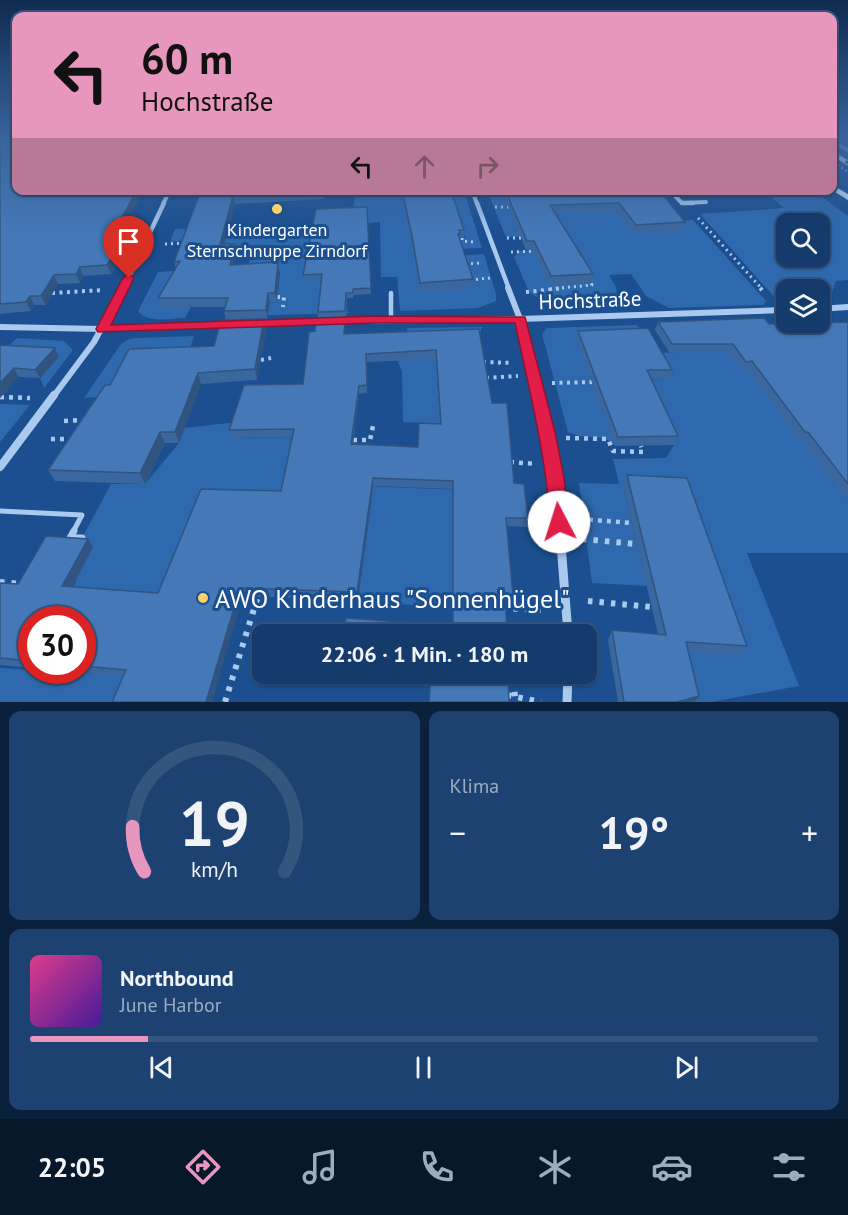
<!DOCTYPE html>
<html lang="de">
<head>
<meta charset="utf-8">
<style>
	body { margin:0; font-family:"PT Sans",sans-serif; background:#1d4271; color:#f1f3f6; height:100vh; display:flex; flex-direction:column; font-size:22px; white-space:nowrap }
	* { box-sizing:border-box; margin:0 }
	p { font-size:20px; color:#9dadc1 }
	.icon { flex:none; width:33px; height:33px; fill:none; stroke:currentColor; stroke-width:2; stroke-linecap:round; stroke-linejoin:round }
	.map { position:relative; height:702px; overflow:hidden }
	.details { display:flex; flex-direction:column; gap:9px; padding:9px; background:#0b203b; flex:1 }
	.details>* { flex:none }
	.banner { position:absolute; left:12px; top:12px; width:825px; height:183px; border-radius:12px; box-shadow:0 2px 4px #0004,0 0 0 2px #33557e; background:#e797bd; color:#111; overflow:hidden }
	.buttons { position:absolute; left:776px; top:213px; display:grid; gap:12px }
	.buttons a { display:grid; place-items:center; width:54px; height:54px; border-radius:12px; background:#143b6b; box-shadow:0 2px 4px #0004,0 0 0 2px #33557e; font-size:30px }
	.speed { position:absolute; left:18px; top:606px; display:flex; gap:12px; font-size:30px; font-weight:700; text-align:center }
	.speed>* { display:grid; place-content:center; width:78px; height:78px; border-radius:50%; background:#143b6b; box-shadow:0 2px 4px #0004,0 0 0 2px #33557e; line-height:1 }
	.speed .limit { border:9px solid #d22; background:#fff; color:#111 }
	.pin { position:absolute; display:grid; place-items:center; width:51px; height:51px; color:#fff; margin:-62px -26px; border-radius:50% 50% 50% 0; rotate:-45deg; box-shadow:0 0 6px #0007 }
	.pin .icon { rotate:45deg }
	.me { position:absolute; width:66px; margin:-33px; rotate:355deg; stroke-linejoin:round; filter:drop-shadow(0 0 4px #0008) }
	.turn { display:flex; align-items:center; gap:21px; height:126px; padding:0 30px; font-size:27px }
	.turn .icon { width:78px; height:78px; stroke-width:2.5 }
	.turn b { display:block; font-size:42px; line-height:51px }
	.lanes { display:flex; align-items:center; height:57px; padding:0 30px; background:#0003; justify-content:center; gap:30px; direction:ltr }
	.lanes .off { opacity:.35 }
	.big { font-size:45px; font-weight:700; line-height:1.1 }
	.details .tile { flex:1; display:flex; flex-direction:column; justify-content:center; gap:9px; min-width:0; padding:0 21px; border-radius:12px; background:#1d4271 }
	.details .dial { align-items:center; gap:0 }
	.dial svg { height:156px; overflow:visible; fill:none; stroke:#33557e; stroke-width:7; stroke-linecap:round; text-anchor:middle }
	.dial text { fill:#f1f3f6; stroke:none }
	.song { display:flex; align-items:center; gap:18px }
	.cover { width:72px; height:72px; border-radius:9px; background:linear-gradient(135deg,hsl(330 70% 55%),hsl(260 70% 35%)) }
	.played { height:6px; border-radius:3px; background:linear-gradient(90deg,#e797bd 15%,#33557e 15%) }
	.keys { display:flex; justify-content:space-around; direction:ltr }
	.heat { display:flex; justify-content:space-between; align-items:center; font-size:33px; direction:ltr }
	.details .tiles { flex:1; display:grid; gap:9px; grid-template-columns:1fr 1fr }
	.tile:last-child { grid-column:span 2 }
	.trip { position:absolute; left:252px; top:624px; width:345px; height:60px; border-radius:12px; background:#143b6b; box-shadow:0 2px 4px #0004,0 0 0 2px #33557e; font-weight:700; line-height:60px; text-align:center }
	.dock { display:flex; height:96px; justify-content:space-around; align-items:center; background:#08182b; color:#9dadc1 }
	.dock .icon { width:42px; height:42px }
	.dock .on { color:#e797bd }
	.dock b { font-size:27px; color:#f1f3f6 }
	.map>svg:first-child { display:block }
	.green { fill:#2e69ad; fill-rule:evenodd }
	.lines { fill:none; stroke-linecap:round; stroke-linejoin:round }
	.path-far4 { stroke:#a9c9ee; stroke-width:2; stroke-dasharray:1.5 3; stroke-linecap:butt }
	.path-far3 { stroke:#a9c9ee; stroke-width:3; stroke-dasharray:2 4; stroke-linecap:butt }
	.path-far2 { stroke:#a9c9ee; stroke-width:4; stroke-dasharray:3 4.5; stroke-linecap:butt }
	.path-far1 { stroke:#a9c9ee; stroke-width:4.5; stroke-dasharray:4 5; stroke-linecap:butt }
	.path { stroke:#a9c9ee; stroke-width:6; stroke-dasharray:4.5 7; stroke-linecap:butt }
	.lane-far2 { stroke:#a9c9ee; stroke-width:4.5 }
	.lane-far1 { stroke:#a9c9ee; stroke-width:5 }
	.lane { stroke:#a9c9ee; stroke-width:7 }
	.street-far4 { stroke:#a9c9ee; stroke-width:4 }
	.street-far3 { stroke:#a9c9ee; stroke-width:4.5 }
	.street-far2 { stroke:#a9c9ee; stroke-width:6 }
	.street-far1 { stroke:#a9c9ee; stroke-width:8 }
	.street { stroke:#a9c9ee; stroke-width:9 }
	.secondary { fill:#d6e6fa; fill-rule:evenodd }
	.rail-casing { stroke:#fff; stroke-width:4.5 }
	.rail { stroke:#1b4f8f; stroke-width:3; stroke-dasharray:8; stroke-linecap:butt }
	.wall { fill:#3a679d; fill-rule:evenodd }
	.shaded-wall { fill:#305480 }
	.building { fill:#4478b7; stroke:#305480; stroke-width:1.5; fill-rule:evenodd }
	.route { fill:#e11d48; stroke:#92132f; stroke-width:1.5 }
	.poi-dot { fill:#ffd166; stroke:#1b4f8f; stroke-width:2 }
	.labels { text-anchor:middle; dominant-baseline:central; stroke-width:6; stroke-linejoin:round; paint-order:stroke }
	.far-poi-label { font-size:18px; fill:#fff; stroke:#1b4f8f }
	.street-label { font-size:21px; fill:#fff; stroke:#1b4f8f }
	.near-poi-label { font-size:26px; fill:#fff; stroke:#1b4f8f; text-anchor:start }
</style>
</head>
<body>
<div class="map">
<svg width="848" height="702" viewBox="0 0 848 702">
	<rect width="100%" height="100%" fill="#1b4f8f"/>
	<path class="green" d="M355,191h109l18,57 -68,3 1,7 69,-4 12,40v7l-18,7 -78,3 -3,-34h-16l-1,-55 -12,1v-11l-15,1zM462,228l3,10 -6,4 -41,2z
		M487,191h14l5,10 25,-10 142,30 20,-1 73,81 -3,4 -94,3 -23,-12 -15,-22 -22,1 7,12 1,11 -76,2 -12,-8 -15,-35 3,-3 -1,-3 22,-1 -11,-13h-21z
		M764,191h50l34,25v64l-12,1 -8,22h-9v-13h-33v14l-8,-3 -78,-87 84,-6zM786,224h33v32h-33z
		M353,223l-8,81 3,9 -113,3 4,-12 38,-2 3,-31 -34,2 4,-15 -14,1 1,-7 -50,-12 -17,2 5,-13z
		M196,269l-5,38 -6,11c-15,0 -37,6 -47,-7l20,-39z
		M637,325l8,12 -20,43 44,-1 -15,-26 74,-3 15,20 32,-1 71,70 -14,41 16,22v51h-101l52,133 -88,16h-19l-69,-217 24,101 -55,-3 -13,-100 40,1 -6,-25 53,-1 8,-13 -75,-46 17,47c-14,-14 -32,-5 -48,-14l-26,-98 5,-6z
		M482,327l-3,10 -44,1 4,69 50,19 -86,-4 -1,-50 -5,-12 11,-21 -1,-11z
		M194,336l-7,22 -88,39 -15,1 37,-54 8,-5 9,-1z
		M17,338l47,3 9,9 -29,38 -4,-10 18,-21 -58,-3z
		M0,404l30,1 -30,37z
		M237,422l-5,16 64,-1 39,48 155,6 -36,118 -96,-9 13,-96 -167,-7 -83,205h-121v-34l91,5 36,-74 -55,-5 5,-16 16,-31 -11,-9 29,-54h34l34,-41 6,-15z"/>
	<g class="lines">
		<path class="path-far4" d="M838,165l10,7
			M185,194l20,-1"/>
		<path class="path-far3" d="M495,207h17
			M698,218l64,71
			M462,238v3l12,1
			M507,238h16
			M165,244l20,-1
			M511,252l26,-1
			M465,264l16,-1
			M470,280l20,-2
			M550,289l42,-4 -3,-6"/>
		<path class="path-far2" d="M760,288l5,5
			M526,292l38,-4
			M52,293l52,-3
			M277,297h7l-1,10
			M261,360l10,-2
			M483,362l30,1
			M486,378l32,-2
			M552,383l44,-1"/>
		<path class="path-far1" d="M0,397l30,1
			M64,421l20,-1
			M566,438l42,1 5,12 30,1 -2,-6
			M51,439h21
			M353,440h17l3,-14
			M510,462l27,2
			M580,519l52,4"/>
		<path class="path" d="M582,539l54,5
			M0,582l23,2
			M588,601l64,6
			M502,608l40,2
			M506,675l7,1 2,21
			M507,695l34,7
			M225,702l33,-106"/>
		<path class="lane-far2" d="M391,293v26"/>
		<path class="lane-far1" d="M0,511l82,4 -9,17"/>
		<path class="lane" d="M74,531l-4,7h12"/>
		<path class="street-far4" d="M832,141l16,9
			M472,190l5,14
			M669,190l13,13 24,-1
			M163,204l7,-14"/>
		<path class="street-far3" d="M477,203l32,86
			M682,203h11
			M123,289l41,-86"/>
		<path class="street-far2" d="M508,288l12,31 19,78
			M819,309l29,-2
			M337,321l183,-2 266,-9
			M259,324l65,-3
			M0,327l102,2 126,-4
			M53,397l41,-55 29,-54"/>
		<path class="street-far1" d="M538,395l18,83 4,54
			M0,467l54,-72"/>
		<path class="street" d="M560,531l8,103
			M567,702l1,-28"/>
		<path class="secondary" d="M832,185l16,9v6l-16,-10z"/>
		<g class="rail-casing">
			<path id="rail" d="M832,153l16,10"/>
		</g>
		<use href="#rail" class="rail"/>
	</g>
	<path class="wall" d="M0,135l144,55 -14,25 8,8 -27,51 -28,2 -3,7 -22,1 -12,21h-12l-3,6 -31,3z
		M201,190h123v9l-89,5 -11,40h12l2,8 -4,13 44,-3 1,9 -2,31h-7l-3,17h-3l2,11 -9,50 -56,4 -22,59h-14l-20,41 -90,-3 -7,-11 62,-85 104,-39 12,-26 -2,-9 1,-4h-64l-3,-9 18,-30 -2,-6z
		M401,190h50l13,40v8h-4v2l13,39 -1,9 -52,4 -8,-48z
		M501,190h158l26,32 -3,10 -48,2 -17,-23 -61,2 37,61 -2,9 -41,3 -18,-36h-6z
		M367,207l4,87 -17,1 -1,3h-6l-1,19 -28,1v-6l4,-32h-19v-5z
		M345,320v14l134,-5 13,74 22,80 14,35 -1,9 -20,-1 6,69 -1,8h-6l-53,23 -1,-137 -79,-3 -15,114 -115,-4 -120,80 -64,-6h23v-50h-50v48l-32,-3v-82l18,1 70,-45 5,8 -21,40 86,6 123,-102 11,-54 -60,1 -3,-8 74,-46 12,-53zM436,359l5,65 -23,23 -65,-3 6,-50 8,-1v-31z
		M658,322l111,2 79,-2v180l-45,-61h-3l-52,-71h-6l-13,-18h-60l-14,-22z
		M578,331l94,39 -3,9h-18l27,57 -4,9 -59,1 -39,-107z
		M0,345l59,12 -19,21 -21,-1 -19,21z
		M627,475l120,171 -7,9 -51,-3 10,44 -4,6h-77l-10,-62 4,-10 46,4 -35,-149z"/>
	<path class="shaded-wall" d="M137,190h7l-18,34 -3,-8z
		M233,196l2,8 -13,49 -2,-9z
		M135,215l3,8 -27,51 -4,-9z
		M236,244l2,8 -6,21 -2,-8z
		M278,262l1,9 -2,31 -2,-9z
		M80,267l3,9 -3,7 -4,-9z
		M54,275l4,9 -12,21 -5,-9z
		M268,293l2,9 -3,17 -1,-9z
		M30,296l4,9 -3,6 -5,-9z
		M264,319l2,11 -9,50 -2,-11z
		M55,348l4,9 -19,21 -5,-8z
		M14,368l5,9 -19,21v-15z
		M198,373l3,11 -22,59 -4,-11z
		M359,386v8l-7,59 -1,-9z
		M160,432l5,11 -20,41 -5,-11z
		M373,478v8l-15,114 -1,-8z
		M88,539l5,8 -25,47 -6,-8z
		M240,588l3,8 -31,106h-6z
		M699,696l-4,6h-18z"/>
	<path class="building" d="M0,135h16v55h121l-14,26 12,-1 -28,50 -27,2 -4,7 -22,1 -13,21h-11l-4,6 -26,2z
		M201,190h122l-90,6 -13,48h16l-6,21 48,-3 -3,31h-7l-2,17 -42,1 4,-13h-70l22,-37 -6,1z
		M402,190h49l13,40h-5l1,4h-2l15,45 -53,4 -8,-47z
		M505,190h154l26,32 -49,3 -17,-22 -69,2 43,69 -42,2 -17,-35h-7z
		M367,207l4,81 -18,1v4h-7l-1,18 -27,1 4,-38 -19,1 13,-66z
		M764,318l5,6 79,-2v162l-40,-52h-3l-53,-71 -6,1 -13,-18h-61l-14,-22z
		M264,319l-9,50 -57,4 -23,59h-15l-20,41 -92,-3 57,-85h5l19,-36 85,-3 7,-26z
		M316,320h29l-1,14 135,-5 13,74h15l7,80 10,1 4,34h-22l7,77 -8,-1 2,40h-164l3,-16 107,8v-145l-80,-3 -16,114 -117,-4 -34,114h-94l14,-32 -44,-4v-46h-50v41l-32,-3v-75l18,1 28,-48 42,3 -26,47 96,7 43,-104 80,2 13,-62 -65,1 15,-45 59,-1 6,-52 6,-1zM436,350l5,74 -22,-1 -1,24 -67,-3 8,-58 8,-1 -1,-31z
		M648,328l24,42h-25l31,66 -60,1 -40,-106z
		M0,345l55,3 -20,22 -21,-2 -14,15z
		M627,475l60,3 60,168 -61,-4 13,54 -22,6h-53l-12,-72 54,5z
		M431,674h77l1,28h-80z"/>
	<linearGradient id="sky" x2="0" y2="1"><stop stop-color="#0f2b4f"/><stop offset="0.58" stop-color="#39639b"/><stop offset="1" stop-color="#39639b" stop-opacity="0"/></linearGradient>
	<rect width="848" height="234" fill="url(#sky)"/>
	<path class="route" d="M129,274l5,4 -23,47 265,-9 149,1 30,115 9,46 5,44 -3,6 -7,2 -6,-2 -3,-6c-4,-68 -21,-133 -35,-199h-139l-278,9 -2,-3 27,-51z"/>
	<g class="poi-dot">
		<circle cx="277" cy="209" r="6"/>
		<circle cx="203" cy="598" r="6"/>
	</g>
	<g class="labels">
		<g class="far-poi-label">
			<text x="277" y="229">Kindergarten<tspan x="277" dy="21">Sternschnuppe Zirndorf</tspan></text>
		</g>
		<g class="street-label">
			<text transform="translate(590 300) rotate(-2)">Hochstraße</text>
		</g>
		<g class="near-poi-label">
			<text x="215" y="598">AWO Kinderhaus "Sonnenhügel"</text>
		</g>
	</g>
</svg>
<div class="buttons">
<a><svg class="icon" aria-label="search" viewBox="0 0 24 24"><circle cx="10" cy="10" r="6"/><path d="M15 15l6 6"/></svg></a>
<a><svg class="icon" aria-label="layers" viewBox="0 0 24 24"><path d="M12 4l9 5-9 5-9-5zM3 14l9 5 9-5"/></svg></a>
</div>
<div class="speed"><div class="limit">30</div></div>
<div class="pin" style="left:129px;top:278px;background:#d93025"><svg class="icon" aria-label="arrive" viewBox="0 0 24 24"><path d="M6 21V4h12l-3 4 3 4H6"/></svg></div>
<svg class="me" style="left:559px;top:522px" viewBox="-20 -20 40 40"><circle r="19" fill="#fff"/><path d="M0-13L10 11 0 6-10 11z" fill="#e11d48"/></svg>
<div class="trip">22:06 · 1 Min. · 180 m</div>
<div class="banner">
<div class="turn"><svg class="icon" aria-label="left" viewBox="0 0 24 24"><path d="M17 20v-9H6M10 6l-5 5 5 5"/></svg><div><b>60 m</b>Hochstraße</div></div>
<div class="lanes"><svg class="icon" aria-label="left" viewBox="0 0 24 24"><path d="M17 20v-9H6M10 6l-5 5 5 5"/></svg><svg class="icon off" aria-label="ahead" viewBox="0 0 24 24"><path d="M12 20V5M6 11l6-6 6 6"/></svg><svg class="icon off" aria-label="right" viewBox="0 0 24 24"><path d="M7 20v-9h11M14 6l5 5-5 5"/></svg></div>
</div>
</div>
<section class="details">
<div class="tiles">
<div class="tile dial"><svg viewBox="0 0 100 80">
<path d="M14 69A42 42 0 1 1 86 69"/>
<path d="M14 69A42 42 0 0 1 8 46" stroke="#e797bd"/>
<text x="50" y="56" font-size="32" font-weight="700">19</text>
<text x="50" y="72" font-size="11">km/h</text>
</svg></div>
<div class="tile"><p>Klima</p>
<div class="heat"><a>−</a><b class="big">19°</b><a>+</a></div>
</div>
<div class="tile">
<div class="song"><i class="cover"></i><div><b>Northbound</b><p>June Harbor</p></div></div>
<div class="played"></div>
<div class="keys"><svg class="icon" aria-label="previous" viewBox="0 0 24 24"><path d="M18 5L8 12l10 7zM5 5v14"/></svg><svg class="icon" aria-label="pause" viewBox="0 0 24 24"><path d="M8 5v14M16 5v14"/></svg><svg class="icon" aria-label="next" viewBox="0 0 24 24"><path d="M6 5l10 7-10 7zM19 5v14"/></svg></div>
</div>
</div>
</section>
<nav class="dock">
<b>22:05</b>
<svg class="icon on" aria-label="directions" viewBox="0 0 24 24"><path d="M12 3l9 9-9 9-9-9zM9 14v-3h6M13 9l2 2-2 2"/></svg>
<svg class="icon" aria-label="music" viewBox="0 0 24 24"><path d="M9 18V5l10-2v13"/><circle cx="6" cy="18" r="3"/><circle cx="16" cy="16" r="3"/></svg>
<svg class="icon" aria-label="phone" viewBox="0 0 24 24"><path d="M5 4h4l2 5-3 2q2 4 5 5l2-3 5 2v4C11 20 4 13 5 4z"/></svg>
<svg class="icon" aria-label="climate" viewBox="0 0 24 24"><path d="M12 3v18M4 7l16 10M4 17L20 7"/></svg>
<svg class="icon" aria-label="car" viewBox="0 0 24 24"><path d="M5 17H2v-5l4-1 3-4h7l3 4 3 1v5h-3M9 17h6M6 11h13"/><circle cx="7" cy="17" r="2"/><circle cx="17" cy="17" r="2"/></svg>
<svg class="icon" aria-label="filters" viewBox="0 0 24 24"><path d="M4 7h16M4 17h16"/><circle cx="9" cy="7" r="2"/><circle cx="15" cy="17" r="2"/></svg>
</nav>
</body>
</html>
